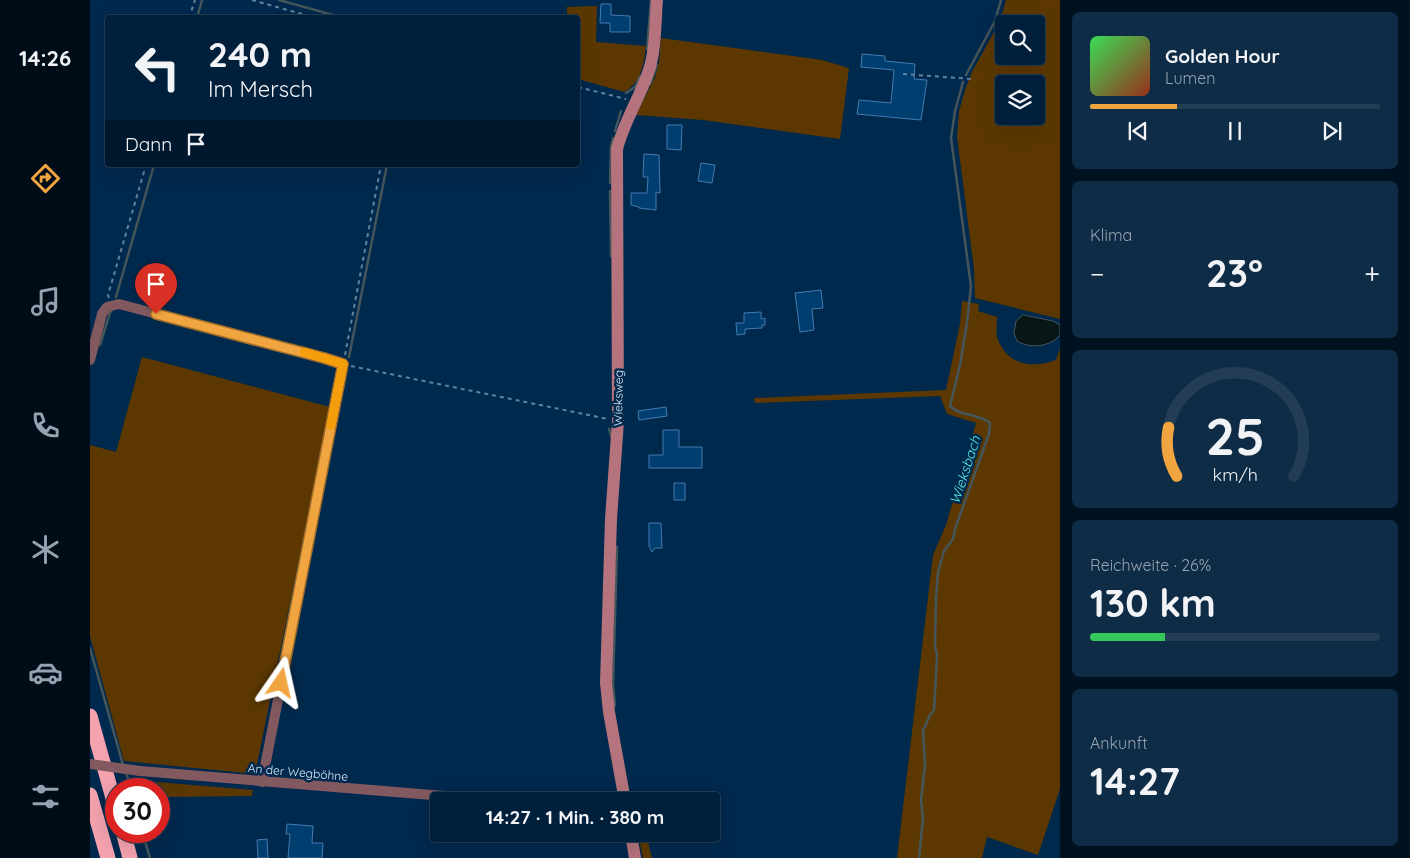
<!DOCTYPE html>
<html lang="de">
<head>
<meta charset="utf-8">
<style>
	body { margin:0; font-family:Quicksand,sans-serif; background:#0e2c45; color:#f1f3f6; height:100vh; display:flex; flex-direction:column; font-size:19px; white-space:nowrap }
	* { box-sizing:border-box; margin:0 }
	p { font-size:16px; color:#95a2af }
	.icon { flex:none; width:28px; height:28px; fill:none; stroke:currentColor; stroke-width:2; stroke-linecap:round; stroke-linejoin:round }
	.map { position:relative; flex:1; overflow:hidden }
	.panel { display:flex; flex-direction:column; gap:12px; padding:12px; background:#001120; width:350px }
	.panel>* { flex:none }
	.top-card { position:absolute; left:15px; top:15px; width:475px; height:152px; border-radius:5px; box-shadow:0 5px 20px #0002,0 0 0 1px #223d54; background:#001f3a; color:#f1f3f6; overflow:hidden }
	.fabs { position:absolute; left:905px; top:15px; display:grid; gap:10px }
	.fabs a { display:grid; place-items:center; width:50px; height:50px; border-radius:5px; background:#001f3a; box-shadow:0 5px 20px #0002,0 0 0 1px #223d54; font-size:25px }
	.speed { position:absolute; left:15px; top:778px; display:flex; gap:10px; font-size:25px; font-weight:700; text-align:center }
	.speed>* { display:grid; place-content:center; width:65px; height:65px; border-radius:50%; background:#001f3a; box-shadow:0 5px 20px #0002,0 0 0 1px #223d54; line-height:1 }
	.speed .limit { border:8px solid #d22; background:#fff; color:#111 }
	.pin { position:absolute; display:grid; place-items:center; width:42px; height:42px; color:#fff; margin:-51px -21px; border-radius:50% 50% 50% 0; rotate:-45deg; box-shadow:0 0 5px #0007 }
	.pin .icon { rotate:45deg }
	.me { position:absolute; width:55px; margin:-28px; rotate:11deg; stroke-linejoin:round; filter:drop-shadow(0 0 4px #0008) }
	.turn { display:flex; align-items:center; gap:18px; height:105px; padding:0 20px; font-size:22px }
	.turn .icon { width:65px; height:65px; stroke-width:2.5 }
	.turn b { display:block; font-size:35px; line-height:42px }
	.then { display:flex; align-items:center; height:48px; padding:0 20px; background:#0003; gap:10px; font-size:19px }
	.big { font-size:38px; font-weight:800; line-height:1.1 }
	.panel .tile { flex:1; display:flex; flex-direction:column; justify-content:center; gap:8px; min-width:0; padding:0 18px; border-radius:8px; background:#0e2c45 }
	.panel .dial { align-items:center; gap:0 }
	.dial svg { height:130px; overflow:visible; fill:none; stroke:#223d54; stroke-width:7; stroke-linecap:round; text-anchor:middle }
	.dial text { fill:#f1f3f6; stroke:none }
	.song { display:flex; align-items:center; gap:15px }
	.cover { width:60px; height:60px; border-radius:8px; background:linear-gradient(135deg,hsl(130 70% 55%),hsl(10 70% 35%)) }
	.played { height:5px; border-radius:2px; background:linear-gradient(90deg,#f1a540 30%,#223d54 30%) }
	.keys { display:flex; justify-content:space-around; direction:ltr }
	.heat { display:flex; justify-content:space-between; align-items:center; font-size:28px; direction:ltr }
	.charge { height:8px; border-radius:4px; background:linear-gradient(90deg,#34c759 26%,#223d54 0) }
	.trip { position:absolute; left:340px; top:792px; width:290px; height:50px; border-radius:5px; background:#001f3a; box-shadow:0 5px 20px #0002,0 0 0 1px #223d54; font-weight:800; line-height:50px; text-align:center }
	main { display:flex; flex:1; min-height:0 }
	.tab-bar { display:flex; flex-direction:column; width:90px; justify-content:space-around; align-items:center; background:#000c17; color:#95a2af }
	.tab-bar .icon { width:35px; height:35px }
	.tab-bar .active { color:#f1a540 }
	.tab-bar b { font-size:22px; color:#f1f3f6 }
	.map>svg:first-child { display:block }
	.green { fill:#5c3800; fill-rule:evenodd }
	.water { fill:#061716; stroke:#45565a }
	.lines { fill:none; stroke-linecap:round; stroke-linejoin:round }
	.stream { stroke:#45565a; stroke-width:2.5 }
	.building { fill:#003e6f; stroke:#457bb0 }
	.path { stroke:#64829e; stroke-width:2; stroke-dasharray:4 4; stroke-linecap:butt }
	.street { stroke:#82595f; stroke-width:10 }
	.secondary { stroke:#b5747d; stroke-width:12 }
	.highway { stroke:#f3a2ae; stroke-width:15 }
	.street-bridge { stroke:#82595f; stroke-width:10 }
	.route-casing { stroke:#9d6b2a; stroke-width:12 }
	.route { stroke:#f1a540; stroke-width:9 }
	.slow { stroke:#f59e0b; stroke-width:9 }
	.labels { text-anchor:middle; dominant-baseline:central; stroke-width:5; stroke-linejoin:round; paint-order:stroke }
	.street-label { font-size:12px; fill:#d7e8fa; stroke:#00294e }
	.water-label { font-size:14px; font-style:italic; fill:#57e5dd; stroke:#00294e }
</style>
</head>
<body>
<main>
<nav class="tab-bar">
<b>14:26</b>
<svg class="icon active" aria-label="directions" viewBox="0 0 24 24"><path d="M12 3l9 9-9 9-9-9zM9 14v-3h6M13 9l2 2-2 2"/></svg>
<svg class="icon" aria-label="music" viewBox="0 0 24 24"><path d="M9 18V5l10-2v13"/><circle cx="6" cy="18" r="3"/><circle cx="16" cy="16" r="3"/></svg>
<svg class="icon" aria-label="phone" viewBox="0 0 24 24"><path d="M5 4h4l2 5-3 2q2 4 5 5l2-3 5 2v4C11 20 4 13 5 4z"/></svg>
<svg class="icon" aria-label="climate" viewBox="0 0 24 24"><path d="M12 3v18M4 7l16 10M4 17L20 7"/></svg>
<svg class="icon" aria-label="car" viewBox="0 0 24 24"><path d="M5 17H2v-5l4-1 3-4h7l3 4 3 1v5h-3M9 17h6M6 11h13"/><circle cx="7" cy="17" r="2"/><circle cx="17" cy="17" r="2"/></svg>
<svg class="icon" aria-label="filters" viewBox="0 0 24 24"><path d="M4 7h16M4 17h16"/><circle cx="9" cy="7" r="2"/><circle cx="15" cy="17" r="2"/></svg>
</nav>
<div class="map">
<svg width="970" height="858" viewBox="0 0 970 858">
	<rect width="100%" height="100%" fill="#00294e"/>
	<path class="green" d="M916,0h54v319l-85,-21 -1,-29 -17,-132 2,-26 6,-21 7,-18 28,-51zM914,24h32v32h-32zM914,84h32v32h-32z
		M507,6l-1,36 50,4c-2,18 -5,37 -22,46l-46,-13v-61l-11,-1v-10z
		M571,38l161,22 27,8 -9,71 -137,-19 -67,-5 19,-38 4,-15z
		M872,301l17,3 -1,7 19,6c0,6 -1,14 0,20 9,28 35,32 59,23l4,-11v440l-22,66 -51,-18 -5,21h-85l36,-303 13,-30 30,-102 -29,-9 -7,-18 -185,7 -1,-5 192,-8 14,-66z
		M52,357l188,50 -75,367 -131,-13 -34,-125v-191l26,7z
		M42,780l121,10 -1,6 -93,1v-8h-25z
		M548,834h8l6,24h-9z"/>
	<path class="water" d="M933,315l30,6 7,4v10c-10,12 -30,14 -43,6l-3,-8 2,-12z"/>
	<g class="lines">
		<path class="stream" d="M189,0l65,18
			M107,18l5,-18
			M557,49l4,-49
			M876,75l29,-54 6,-21
			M560,84l7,-19
			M536,93l9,-6 5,-11
			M525,131l6,-20
			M520,183l1,-36 2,-9
			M520,191l1,65
			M26,297l38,-132
			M10,345l10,-32 3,-5
			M259,357l38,-192
			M519,429l2,7
			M0,648l33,117
			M525,706l-2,-22 4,-137
			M36,772l5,17
			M52,831l8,27
			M829,858l4,-39 -2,-19 4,-35 -2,-34 7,-16 4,-5 3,-54 -2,-11 1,-46 2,-27 6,-21 9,-12 2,-10 34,-95 1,-11c-11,-10 -29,-6 -40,-17l10,-41 7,-42 4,-37 -20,-148 4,-27 8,-29"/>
	</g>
	<path class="building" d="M511,4h10v11l19,1v16h-20v-9h-10z
		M772,54l23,2v5l30,3 -1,15 13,1 -6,40 -64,-6 2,-14 32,3 3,-33 -33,-3z
		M577,125h15l-1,25 -14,-1z
		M554,154l15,1 1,38 -4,-1v18l-17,-2v-1l-8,-2v-12h16l1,-16h-5z
		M611,163l14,2 -3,18 -14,-2z
		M731,290l2,18 -11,1 2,21 -14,2 -5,-39z
		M671,312v7l4,-1v7h-3v3l-17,1v5l-8,1 -1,-12h8v-10z
		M576,407l1,9 -28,4 -1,-9z
		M573,430h16v17h23v21h-53v-13h14z
		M584,483h11v17h-11z
		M559,523h12l1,25h-7l-3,4 -3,-6z
		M197,824l26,2 -1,17h11l-1,15h-34l2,-24h-4z
		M177,839l1,19h-10l-1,-18z"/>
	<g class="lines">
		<path class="path" d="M162,0l64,18
			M99,18l6,-18
			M813,74l69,5
			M488,87l48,12
			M19,298l-1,-3 38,-130
			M255,355l36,-190
			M261,366l257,53
			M422,797l58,4"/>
		<path class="street" d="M0,360l12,-46 5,-7 12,-3 205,54 19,6 -81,418
			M50,771l365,30"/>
		<path class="secondary" d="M535,801l-16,-89 -3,-29 5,-164 7,-98 -1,-272c7,-27 22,-50 31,-76 8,-22 7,-49 9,-73
			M541,834l4,24"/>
		<path class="highway" d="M0,716l26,93
			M0,795l18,63
			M33,831l7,27"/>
		<path class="street-bridge" d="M0,764l50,7"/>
	</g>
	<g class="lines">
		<g class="route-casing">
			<path id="route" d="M66,314l168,44 19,6 -62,319"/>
		</g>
		<use href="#route" class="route"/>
		<path class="slow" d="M214,352l39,12 -12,61"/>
	</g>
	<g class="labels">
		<g class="street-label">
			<text transform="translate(528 398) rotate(-89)">Wieksweg</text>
			<text transform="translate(208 772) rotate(5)">An der Wegböhne</text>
		</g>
		<g class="water-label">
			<text transform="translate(875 470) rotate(-72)">Wieksbach</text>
		</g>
	</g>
</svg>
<div class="fabs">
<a><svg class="icon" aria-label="search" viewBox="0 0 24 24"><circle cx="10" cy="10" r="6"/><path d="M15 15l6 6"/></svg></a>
<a><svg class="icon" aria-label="layers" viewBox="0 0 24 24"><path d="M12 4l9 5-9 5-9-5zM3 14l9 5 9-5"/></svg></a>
</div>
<div class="speed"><div class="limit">30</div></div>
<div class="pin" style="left:66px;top:314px;background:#d93025"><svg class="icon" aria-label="arrive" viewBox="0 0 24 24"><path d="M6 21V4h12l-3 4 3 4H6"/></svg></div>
<svg class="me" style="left:191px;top:683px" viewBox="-20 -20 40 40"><path d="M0-17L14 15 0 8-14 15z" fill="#f1a540" stroke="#fff" stroke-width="4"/></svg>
<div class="trip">14:27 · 1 Min. · 380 m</div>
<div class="top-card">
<div class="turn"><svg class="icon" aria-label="left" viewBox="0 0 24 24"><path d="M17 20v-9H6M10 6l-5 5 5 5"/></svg><div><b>240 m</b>Im Mersch</div></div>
<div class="then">Dann<svg class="icon" aria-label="arrive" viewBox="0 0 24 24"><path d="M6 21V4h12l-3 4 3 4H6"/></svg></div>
</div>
</div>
<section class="panel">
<div class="tile">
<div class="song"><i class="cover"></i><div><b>Golden Hour</b><p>Lumen</p></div></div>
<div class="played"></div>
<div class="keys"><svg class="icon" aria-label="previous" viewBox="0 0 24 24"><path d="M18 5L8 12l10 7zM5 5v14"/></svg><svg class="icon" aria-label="pause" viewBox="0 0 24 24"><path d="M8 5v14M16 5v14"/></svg><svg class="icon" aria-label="next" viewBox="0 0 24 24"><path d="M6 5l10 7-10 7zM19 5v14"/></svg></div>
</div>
<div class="tile"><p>Klima</p>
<div class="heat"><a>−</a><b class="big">23°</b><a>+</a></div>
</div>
<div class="tile dial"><svg viewBox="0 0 100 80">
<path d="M14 69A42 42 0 1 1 86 69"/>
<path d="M14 69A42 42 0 0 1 9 39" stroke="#f1a540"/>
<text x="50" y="56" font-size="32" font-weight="700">25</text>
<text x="50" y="72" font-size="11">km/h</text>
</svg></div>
<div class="tile"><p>Reichweite · 26%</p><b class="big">130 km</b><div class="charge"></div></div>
<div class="tile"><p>Ankunft</p><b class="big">14:27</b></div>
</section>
</main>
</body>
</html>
